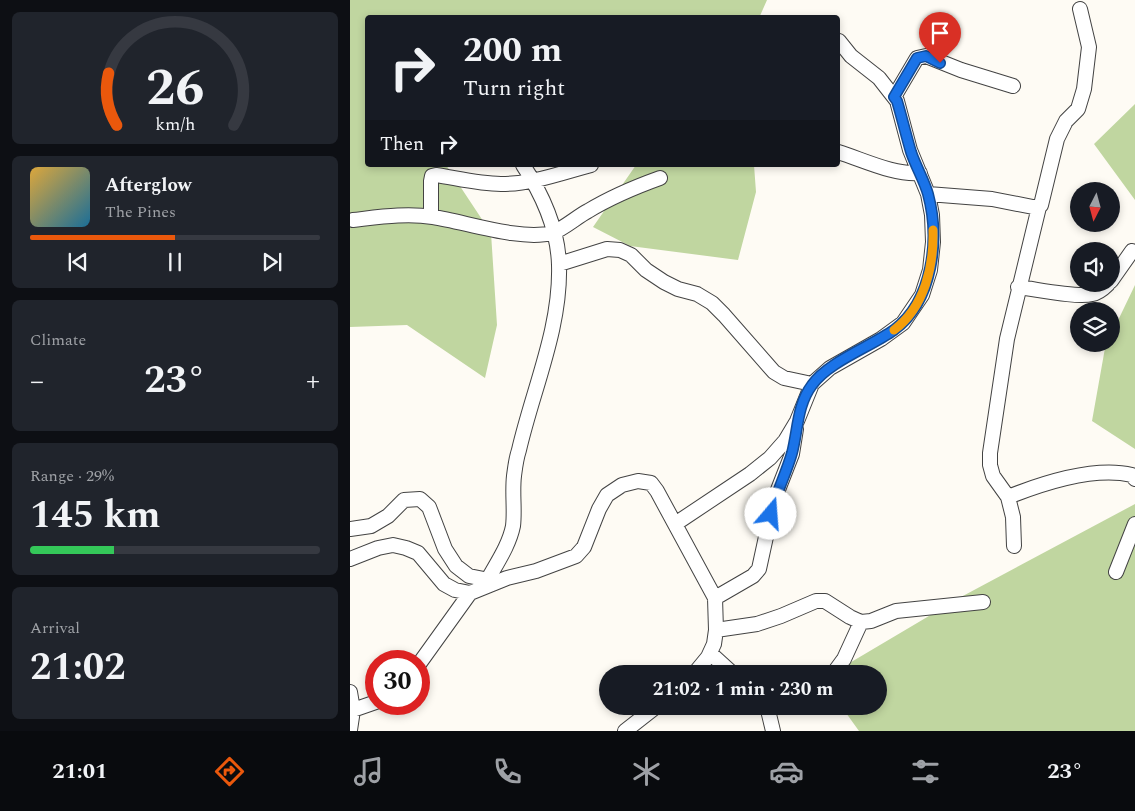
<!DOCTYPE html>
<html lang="en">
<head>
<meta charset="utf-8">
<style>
	body { margin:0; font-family:Spectral,serif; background:#20242c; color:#f1f3f6; height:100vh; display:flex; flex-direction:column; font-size:19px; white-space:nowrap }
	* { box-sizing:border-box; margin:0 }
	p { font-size:16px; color:#9ea1a6 }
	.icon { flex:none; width:28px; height:28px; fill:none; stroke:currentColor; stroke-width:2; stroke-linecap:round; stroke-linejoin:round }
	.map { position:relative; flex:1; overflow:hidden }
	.drawer { display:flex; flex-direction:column; gap:12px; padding:12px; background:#0d0f14; width:350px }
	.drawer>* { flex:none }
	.hud { position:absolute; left:15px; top:15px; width:475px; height:152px; border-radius:5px; box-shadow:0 2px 8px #0003; background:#171b24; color:#f1f3f6; overflow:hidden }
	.needle { width:32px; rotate:186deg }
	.tools { position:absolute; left:720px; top:182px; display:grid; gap:10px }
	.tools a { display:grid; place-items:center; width:50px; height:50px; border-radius:50%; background:#171b24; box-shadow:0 2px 8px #0003; font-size:25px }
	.speed { position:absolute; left:15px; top:650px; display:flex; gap:10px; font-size:25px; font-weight:700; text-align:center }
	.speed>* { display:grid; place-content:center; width:65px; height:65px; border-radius:50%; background:#171b24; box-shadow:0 2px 8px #0003; line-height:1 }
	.speed .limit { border:8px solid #d22; background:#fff; color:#111 }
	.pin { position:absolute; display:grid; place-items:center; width:42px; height:42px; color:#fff; margin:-51px -21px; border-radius:50% 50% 50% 0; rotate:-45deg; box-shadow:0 0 5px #0007 }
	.pin .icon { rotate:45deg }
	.me { position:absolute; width:55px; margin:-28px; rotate:18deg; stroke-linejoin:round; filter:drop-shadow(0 0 4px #0008) }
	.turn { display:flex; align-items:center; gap:18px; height:105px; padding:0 15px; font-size:22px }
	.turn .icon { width:65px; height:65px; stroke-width:2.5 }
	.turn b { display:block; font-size:35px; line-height:42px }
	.then { display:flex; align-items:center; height:48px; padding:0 15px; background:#0003; gap:10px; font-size:19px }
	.big { font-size:38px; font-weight:700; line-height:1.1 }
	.drawer .card { flex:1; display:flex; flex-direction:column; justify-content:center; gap:8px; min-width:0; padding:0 18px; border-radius:8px; background:#20242c }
	.drawer .dial { align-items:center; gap:0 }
	.dial svg { height:130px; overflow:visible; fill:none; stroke:#363941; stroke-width:7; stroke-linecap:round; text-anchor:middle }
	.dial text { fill:#f1f3f6; stroke:none }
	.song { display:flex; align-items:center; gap:15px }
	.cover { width:60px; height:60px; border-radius:8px; background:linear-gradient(135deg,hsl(40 70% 55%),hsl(200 70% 35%)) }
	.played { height:5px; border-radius:2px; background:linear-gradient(90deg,#ea580c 50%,#363941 50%) }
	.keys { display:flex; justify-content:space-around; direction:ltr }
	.heat { display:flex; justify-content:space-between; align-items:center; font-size:28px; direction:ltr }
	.charge { height:8px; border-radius:4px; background:linear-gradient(90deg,#34c759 29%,#363941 0) }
	.trip { position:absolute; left:249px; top:665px; width:288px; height:50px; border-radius:25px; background:#171b24; box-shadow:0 2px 8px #0003; font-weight:700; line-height:50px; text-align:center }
	.tab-bar { display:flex; height:80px; justify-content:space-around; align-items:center; background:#090b0e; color:#9ea1a6 }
	.tab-bar .icon { width:35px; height:35px }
	.tab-bar .current { color:#ea580c }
	.tab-bar b { font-size:22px; color:#f1f3f6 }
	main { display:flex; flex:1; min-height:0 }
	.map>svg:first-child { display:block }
	.forest { fill:#c0d6a0 }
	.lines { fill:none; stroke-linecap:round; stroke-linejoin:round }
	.minor-casing { stroke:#434343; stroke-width:16 }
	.minor { stroke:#fff; stroke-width:14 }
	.route-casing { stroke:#114b97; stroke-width:12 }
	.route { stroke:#1a73e8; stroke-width:9 }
	.slow { stroke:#f59e0b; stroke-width:9 }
</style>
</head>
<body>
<main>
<section class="drawer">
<div class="card dial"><svg viewBox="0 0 100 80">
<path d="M14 69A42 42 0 1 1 86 69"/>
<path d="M14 69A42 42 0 0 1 9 37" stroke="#ea580c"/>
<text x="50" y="56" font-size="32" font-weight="700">26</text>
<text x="50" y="72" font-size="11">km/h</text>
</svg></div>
<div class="card">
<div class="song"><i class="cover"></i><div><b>Afterglow</b><p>The Pines</p></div></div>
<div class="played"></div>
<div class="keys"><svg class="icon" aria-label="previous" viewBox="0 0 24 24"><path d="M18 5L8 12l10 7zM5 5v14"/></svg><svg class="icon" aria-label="pause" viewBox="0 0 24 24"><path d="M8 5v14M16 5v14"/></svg><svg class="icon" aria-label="next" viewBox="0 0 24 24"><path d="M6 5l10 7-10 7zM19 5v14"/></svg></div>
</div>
<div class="card"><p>Climate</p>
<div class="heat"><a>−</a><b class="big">23°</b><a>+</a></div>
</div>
<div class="card"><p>Range · 29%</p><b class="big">145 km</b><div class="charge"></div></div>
<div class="card"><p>Arrival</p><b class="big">21:02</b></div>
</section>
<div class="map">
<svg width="785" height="731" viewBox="0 0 785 731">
	<rect width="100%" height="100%" fill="#fefbf4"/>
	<path class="forest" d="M0,0h417l-8,18h-391v147h78l45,68 6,92 -12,53 -78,-53 -57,2z
		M785,104v96l-41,-56z
		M286,165h118l2,27 -18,68 -108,-14 -37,-19z
		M785,285v164l-43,-28 13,-73 2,-4h4v-9z
		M785,504v227h-276l-18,-25h37v-32h-47l130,-77z"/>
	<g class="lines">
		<g class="minor-casing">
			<path id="minor" d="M544,97l23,-39 9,-2 35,14 52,16
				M488,152c26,8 55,23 82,21
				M578,194l64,5 41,8 8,-2 16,-66 9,-18 12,-12 6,-20 5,-42 -9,-38
				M81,216v-35l1,-5 4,-1c20,3 43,9 65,9 31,0 60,-11 90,-19
				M3,220c27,-3 53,-7 80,-3 33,5 87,24 119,16 10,-3 26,-17 36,-22 23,-14 47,-24 72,-33
				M209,264l48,-15 13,1 11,5 15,15 18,12 14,7 19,5 15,9 12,12 50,57 10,6 28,6
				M761,281l21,-30
				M668,287c18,2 59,11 74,7 7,-1 12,-6 16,-10
				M658,497c35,-14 86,-31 124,-22l3,4
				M325,524l75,-50 20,-16 15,-17 12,-20 15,-37 18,-16 51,-29 22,-16 19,-28 8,-25 3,-28 -1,-27 -4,-21 -18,-44 -13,-49 -18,-23 -28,-22 -12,-15
				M0,529l21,-3 17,-10 16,-16 16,-1 9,8 16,42 11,17 13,10 25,5
				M664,546l-1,-29 -5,-20 -15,-21 -3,-11v-12l17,-114 32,-132
				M0,559l28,-11 15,-3 13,3 12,5 26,31 11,6 15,3 37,-15 29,-7 40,-15 8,-9 15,-38 8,-14 15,-10 16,-4 13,2 6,8 58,107 1,32 -2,14 -6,13 -14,17
				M766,572l19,-48
				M137,581c9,-17 22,-35 26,-55 2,-16 -1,-33 1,-50 1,-8 2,-17 5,-26 14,-61 42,-122 40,-185 -1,-36 -17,-71 -36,-100
				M365,598l38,-22 6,-7 15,-69 18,-46 4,-25
				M366,630l41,-6 24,-8 35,-15h9l25,16 11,5 10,-1 25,-10 87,-9
				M360,653l23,21
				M69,664l51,-71
				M483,674l11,-15 17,-37
				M0,692l3,18 -3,20
				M417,706l6,25
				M3,710l23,-8
				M275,731l32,-25"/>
		</g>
		<use href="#minor" class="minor"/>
	</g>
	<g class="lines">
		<g class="route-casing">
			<path id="route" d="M421,514c5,-21 15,-40 21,-61 6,-23 5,-48 20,-68 16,-23 58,-38 82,-55 39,-29 46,-91 34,-136 -4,-14 -12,-27 -17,-42 -5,-17 -9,-34 -14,-51l-3,-4 23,-39 9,-2 14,7"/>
		</g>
		<use href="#route" class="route"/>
		<path class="slow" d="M544,330c31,-23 40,-65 39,-100"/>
	</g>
</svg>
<div class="tools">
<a><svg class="needle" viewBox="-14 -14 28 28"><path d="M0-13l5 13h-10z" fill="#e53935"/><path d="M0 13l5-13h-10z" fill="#9ea1a6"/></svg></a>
<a><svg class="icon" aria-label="sound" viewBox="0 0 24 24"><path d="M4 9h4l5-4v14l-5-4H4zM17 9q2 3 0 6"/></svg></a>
<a><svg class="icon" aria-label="layers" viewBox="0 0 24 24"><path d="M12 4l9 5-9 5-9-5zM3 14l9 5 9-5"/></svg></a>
</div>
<div class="speed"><div class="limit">30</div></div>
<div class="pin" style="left:590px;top:63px;background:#d93025"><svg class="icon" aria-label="arrive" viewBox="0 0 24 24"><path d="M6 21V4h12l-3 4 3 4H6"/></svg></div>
<svg class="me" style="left:421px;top:514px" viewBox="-20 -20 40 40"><circle r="19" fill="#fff"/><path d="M0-13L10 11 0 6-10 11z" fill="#1a73e8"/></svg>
<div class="trip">21:02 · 1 min · 230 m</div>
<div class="hud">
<div class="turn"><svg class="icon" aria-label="right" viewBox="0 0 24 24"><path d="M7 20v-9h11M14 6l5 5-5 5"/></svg><div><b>200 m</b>Turn right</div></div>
<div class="then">Then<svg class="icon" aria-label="right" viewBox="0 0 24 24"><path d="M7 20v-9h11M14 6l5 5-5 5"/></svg></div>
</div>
</div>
</main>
<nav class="tab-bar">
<b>21:01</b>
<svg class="icon current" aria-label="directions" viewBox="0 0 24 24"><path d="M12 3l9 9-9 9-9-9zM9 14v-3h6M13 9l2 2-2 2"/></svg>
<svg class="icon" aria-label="music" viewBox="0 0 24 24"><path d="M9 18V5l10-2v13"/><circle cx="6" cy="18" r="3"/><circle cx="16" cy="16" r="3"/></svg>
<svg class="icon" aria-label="phone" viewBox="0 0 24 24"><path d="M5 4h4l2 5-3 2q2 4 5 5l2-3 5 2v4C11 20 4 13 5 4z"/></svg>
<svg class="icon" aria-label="climate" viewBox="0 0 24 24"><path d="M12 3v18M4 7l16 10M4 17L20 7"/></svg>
<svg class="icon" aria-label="car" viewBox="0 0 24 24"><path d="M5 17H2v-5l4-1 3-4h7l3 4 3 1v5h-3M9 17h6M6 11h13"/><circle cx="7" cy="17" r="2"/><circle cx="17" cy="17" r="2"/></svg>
<svg class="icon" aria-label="filters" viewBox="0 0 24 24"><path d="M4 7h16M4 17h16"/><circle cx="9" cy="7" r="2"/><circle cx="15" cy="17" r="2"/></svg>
<b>23°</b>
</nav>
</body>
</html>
